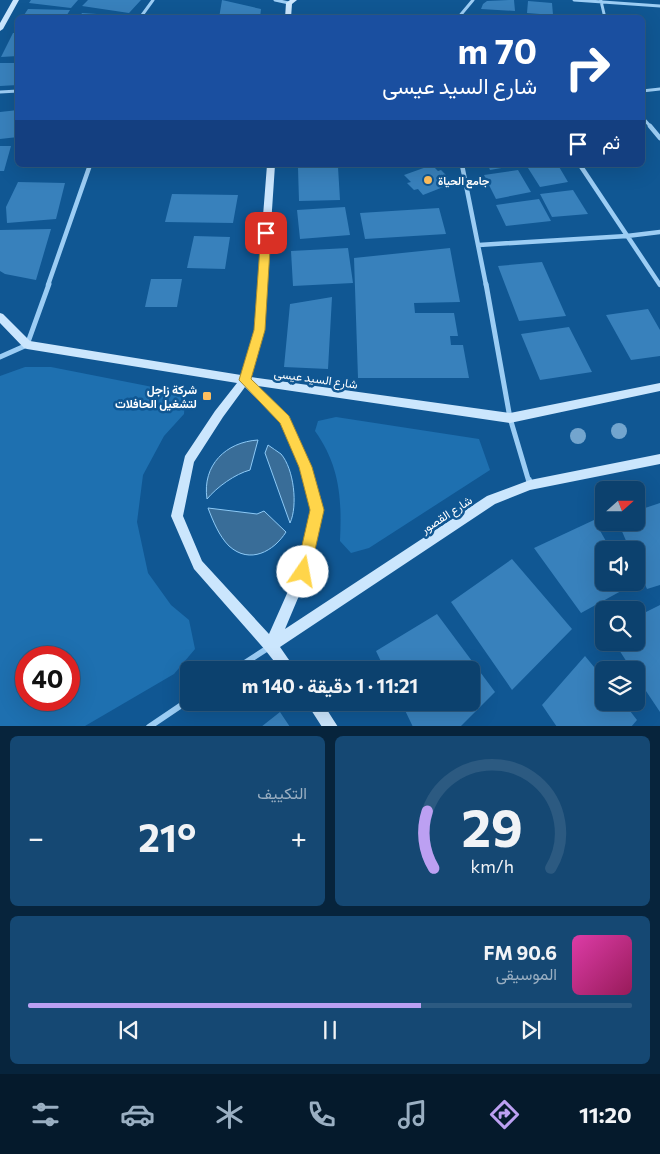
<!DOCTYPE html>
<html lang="ar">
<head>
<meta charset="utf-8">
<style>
	body { margin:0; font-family:Commissioner,Vazirmatn,sans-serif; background:#154873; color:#f1f3f6; direction:rtl; height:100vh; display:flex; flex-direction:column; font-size:19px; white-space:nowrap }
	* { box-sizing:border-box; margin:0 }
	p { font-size:16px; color:#9aafc2 }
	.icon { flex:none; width:28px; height:28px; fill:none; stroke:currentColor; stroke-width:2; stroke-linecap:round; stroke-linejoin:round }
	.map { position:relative; height:726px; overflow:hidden; direction:ltr }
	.drawer { display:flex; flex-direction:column; gap:10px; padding:10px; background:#07243c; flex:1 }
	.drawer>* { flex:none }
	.top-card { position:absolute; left:15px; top:15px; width:630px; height:152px; border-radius:8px; box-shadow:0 5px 20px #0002,0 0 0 1px #2c5a81; direction:rtl; background:#1a4fa0; color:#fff; overflow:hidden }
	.needle { width:32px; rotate:69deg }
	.controls { position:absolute; left:595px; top:481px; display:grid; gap:10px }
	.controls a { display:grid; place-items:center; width:50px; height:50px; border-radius:8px; background:#0c416e; box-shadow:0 5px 20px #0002,0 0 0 1px #2c5a81; font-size:25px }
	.speed { position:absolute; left:15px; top:646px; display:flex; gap:10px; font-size:25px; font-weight:700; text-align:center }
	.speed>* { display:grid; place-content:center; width:65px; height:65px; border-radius:50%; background:#0c416e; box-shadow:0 5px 20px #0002,0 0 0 1px #2c5a81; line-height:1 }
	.speed .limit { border:8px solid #d22; background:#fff; color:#111 }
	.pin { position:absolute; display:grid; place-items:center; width:42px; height:42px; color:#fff; margin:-21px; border-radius:10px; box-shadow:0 2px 8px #0006 }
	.me { position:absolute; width:55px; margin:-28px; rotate:12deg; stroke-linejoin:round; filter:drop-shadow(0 0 4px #0008) }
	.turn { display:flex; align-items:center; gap:18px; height:105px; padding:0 25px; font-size:22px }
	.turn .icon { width:65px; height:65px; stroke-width:2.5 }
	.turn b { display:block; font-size:35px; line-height:42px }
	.then { display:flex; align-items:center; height:48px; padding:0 25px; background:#0003; gap:10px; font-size:19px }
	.big { font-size:38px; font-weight:700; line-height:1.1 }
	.drawer .widget { flex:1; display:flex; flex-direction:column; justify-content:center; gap:8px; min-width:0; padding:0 18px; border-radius:8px; background:#154873 }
	.drawer .dial { align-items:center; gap:0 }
	.dial svg { height:130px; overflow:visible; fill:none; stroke:#2c5a81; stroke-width:7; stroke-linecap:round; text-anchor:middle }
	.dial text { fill:#f1f3f6; stroke:none }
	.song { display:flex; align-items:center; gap:15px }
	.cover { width:60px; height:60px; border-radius:8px; background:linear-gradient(135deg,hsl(320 70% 55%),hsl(330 70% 35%)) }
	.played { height:5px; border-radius:2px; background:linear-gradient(90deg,#bca0f2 65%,#2c5a81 65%) }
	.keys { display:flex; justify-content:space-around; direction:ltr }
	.heat { display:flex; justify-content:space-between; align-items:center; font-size:28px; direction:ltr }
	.drawer .tiles { flex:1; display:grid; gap:10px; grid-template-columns:1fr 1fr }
	.widget:last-child { grid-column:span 2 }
	.trip { position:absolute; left:180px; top:661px; width:300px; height:50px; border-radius:8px; background:#0c416e; box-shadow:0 5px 20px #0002,0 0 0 1px #2c5a81; font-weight:700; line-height:50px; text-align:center; direction:rtl }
	.tabs { display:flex; height:80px; justify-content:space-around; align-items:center; background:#051a2c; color:#9aafc2 }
	.tabs .icon { width:35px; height:35px }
	.tabs .active { color:#bca0f2 }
	.tabs b { font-size:22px; color:#f1f3f6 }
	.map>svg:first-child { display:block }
	.green { fill:#1e70b0; fill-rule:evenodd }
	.water { fill:#396d98; stroke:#8dcaf7 }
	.building { fill:#3881bc }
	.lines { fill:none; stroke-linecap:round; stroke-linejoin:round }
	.street-far3 { stroke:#9ccdf4; stroke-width:3 }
	.street-far2 { stroke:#9ccdf4; stroke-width:4.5 }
	.street-far1 { stroke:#9ccdf4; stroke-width:5 }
	.street { stroke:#9ccdf4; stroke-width:6 }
	.secondary { fill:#cbe6fd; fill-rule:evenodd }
	.tree { fill:#73a5ce }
	.route { fill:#ffd54a; stroke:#a68a30 }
	.poi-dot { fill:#ffbf5e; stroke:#105793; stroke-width:2 }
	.labels { text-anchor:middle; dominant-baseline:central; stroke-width:5; stroke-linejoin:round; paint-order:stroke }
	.far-poi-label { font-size:11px; font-weight:bold; fill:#fff; stroke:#105793; text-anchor:start }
	.street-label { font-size:12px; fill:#fff; stroke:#105793 }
	.poi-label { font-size:12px; font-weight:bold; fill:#fff; stroke:#105793; text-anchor:end }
</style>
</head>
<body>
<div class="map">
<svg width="660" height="727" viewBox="0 0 660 727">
	<rect width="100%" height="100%" fill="#105793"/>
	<path class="green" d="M25,367h26l122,24 12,8 -1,15 -20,22 -21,39 -6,47 11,51 23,32 18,15 6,29 -21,25 -89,52h-85v-350zM26,658h43v42h-43z
		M336,417l143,22 11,31 -121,78 -18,5 -11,-12c2,-42 0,-75 -25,-110l3,-10z"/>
	<path class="water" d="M258,440l-8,30c-15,4 -33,17 -43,29 -5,-34 19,-57 51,-59z
		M268,445c4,3 9,6 13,9 13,15 17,52 9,69l-25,-70z
		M208,508l49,6 7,-3 22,21c-12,19 -36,33 -57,14 -10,-10 -16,-25 -21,-38z"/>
	<path class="building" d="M31,0h47l-7,8 -42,-5z
		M88,0h53l-12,13 -47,-7z
		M222,0l39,9 -1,9h-41z
		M509,0h5l1,11 -34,-2 2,-5 4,-3z
		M528,1l24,2 1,12 -26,-2z
		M28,9l42,1 -5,8h-43z
		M82,13l45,3v2h-48z
		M477,14l29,2v2h-30z
		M13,33h5v23l-17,1z
		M0,63h18v22l-18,1z
		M18,110v27l-18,2v-27z
		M0,146h11l-7,25h-4z
		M432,165l6,6 3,-1 7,7 -4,1 7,6 -28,11 -5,-6 -4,1 -7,-7 4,-1 -7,-7z
		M488,165h25v1l-23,4z
		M548,165h10l10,17 -28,5 -12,-19z
		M338,167l2,33 -41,1 -1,-33z
		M518,170l13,22 -35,7 -12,-24z
		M18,182l47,1 -9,36 -49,4 -1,-16z
		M573,190l15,24 -36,3 -12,-23z
		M172,194l66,1 -5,28 -68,-1z
		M539,199l12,22 -45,5 -10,-21z
		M345,207l5,28 -50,4 -3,-29z
		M439,208l7,26 -81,5 -5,-26z
		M51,229l-15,51 -31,-6 -5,-3v-41z
		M194,236l36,1 -5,32 -38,-1z
		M348,248l5,35 -60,3 -2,-35z
		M450,248l10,54 -46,1 1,10h39l4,23h-8l1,9h12l6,33h-111l-4,-120z
		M542,262l24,54 -47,5 -21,-55z
		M151,279h31l-5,28h-32z
		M332,297l-4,72 -44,-2 6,-63z
		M648,309l12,21v26l-29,4 -25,-45z
		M569,327l23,45 -52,8 -19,-46z
		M660,503v82l-13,4 -11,-25v-14h-6l-12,-28h18v-11z
		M594,520l17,30h-7v32h27l1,3 -51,28 -47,-65z
		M512,559l60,70 -60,61 -61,-88z
		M660,605v107l-24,-36v-6h-4l-18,-28h22v-25z
		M437,614l58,78 -35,35h-47l-12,-25h70v-32h-86l-9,-19z
		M585,656l19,23v23h19l14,18 -6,7h-74l-15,-22z
		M280,712l10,15h-29z"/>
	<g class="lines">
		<path class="street-far3" d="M275,0l14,3
			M574,0l86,6
			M601,1l4,17
			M140,18l13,-18
			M458,18l15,-18
			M642,91l18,-2
			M0,92l18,-1
			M642,117l9,10"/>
		<path class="street-far2" d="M650,126l10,12
			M462,165l24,120
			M580,165l80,120
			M479,245l148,-9 33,-4
			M48,285l42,-120"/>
		<path class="street-far1" d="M486,284l24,134 19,64
			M0,357l27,-12 22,-61"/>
		<path class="street" d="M529,480l1,5
			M234,670l37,-24
			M149,727l40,-27"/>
		<path class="secondary" d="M13,0h6l-16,29 -3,2v-8z
			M290,0h7l-5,4 -1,14h-6l1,-15z
			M267,165h8l-11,165 -13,47 259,36 150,-30v8l-150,32 -252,-37 31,31 22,50 12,43 -14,62 -24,57 202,-133 43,-16 130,-26v10l-130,26 -35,14 -215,143 16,23h-15l-15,-19 -72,-82 -23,-53 14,-60 30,-45 22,-28 -210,-34 -3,-1 -24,-25v-10l3,1 27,27 211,34 13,-45zM245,387l36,36 18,44 12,43 -14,61 -28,63 -67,-73 -19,-45 11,-54 29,-45z
			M306,702h16l16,25h-16z"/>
	</g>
	<g class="tree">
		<circle cx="619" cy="431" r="8"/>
		<circle cx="578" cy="436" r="8"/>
	</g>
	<path class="route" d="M266,229l5,4 -6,97 -14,49 38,37 23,51 12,43 -14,62 -2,5 -5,3 -5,-3 -2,-5 14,-62 -11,-43 -19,-44 -41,-43 15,-50 7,-97z"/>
	<g class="poi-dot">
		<circle cx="428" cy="180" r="5"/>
		<rect x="202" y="391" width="10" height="10" rx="2.5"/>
	</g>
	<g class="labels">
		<g class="far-poi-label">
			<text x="438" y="180">جامع الحياة</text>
		</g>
		<g class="street-label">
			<text transform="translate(316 378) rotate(8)">شارع السيد عيسى</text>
			<text transform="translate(446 514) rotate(-33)">شارع القصور</text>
		</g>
		<g class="poi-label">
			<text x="197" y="389">شركة زاجل<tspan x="197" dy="14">لتشغيل الحافلات</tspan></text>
		</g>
	</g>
</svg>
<div class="controls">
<a><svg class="needle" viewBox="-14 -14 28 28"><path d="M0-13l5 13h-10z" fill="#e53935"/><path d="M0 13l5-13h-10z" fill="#9aafc2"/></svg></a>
<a><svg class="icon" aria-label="sound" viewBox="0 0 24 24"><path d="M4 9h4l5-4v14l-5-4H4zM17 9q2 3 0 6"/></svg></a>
<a><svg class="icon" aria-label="search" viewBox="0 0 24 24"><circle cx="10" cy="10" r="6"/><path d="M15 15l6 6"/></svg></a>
<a><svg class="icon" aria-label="layers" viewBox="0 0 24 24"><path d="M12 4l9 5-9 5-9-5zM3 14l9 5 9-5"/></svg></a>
</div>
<div class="speed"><div class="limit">40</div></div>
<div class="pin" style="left:266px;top:233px;background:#d93025"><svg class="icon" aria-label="arrive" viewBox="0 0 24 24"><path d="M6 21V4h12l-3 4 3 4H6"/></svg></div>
<svg class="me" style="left:303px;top:572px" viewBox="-20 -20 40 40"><circle r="19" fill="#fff"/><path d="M0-13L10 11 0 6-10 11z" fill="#ffd54a"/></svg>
<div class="trip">11:21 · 1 دقيقة · 140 m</div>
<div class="top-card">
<div class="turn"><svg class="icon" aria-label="right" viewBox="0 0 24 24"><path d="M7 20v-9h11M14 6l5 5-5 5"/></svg><div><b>70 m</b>شارع السيد عيسى</div></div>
<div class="then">ثم<svg class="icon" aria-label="arrive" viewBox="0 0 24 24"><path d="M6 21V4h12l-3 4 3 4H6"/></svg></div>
</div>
</div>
<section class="drawer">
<div class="tiles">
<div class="widget dial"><svg viewBox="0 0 100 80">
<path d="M14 69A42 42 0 1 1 86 69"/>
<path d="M14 69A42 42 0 0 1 10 34" stroke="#bca0f2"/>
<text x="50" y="56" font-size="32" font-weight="700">29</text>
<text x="50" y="72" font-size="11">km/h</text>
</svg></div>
<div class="widget"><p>التكييف</p>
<div class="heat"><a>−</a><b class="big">21°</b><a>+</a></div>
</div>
<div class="widget">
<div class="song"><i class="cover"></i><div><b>90.6 FM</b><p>الموسيقى</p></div></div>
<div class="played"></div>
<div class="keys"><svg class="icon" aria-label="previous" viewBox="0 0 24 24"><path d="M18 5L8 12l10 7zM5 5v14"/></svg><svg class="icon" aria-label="pause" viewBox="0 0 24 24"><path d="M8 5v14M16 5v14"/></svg><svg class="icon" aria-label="next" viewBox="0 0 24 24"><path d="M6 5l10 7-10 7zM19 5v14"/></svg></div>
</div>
</div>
</section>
<nav class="tabs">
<b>11:20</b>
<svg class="icon active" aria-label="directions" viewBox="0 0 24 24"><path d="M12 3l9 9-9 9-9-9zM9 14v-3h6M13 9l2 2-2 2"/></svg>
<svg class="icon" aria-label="music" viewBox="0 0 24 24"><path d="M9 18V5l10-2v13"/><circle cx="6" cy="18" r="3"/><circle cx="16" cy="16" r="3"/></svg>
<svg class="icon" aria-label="phone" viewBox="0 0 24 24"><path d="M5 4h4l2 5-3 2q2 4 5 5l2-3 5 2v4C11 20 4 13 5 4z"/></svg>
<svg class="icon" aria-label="climate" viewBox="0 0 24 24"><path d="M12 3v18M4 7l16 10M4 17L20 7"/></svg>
<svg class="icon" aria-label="car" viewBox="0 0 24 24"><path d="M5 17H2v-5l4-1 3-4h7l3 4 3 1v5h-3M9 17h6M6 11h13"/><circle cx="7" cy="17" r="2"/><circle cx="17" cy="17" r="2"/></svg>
<svg class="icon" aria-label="filters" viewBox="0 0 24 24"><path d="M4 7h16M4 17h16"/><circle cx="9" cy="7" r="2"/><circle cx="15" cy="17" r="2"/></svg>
</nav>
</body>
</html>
